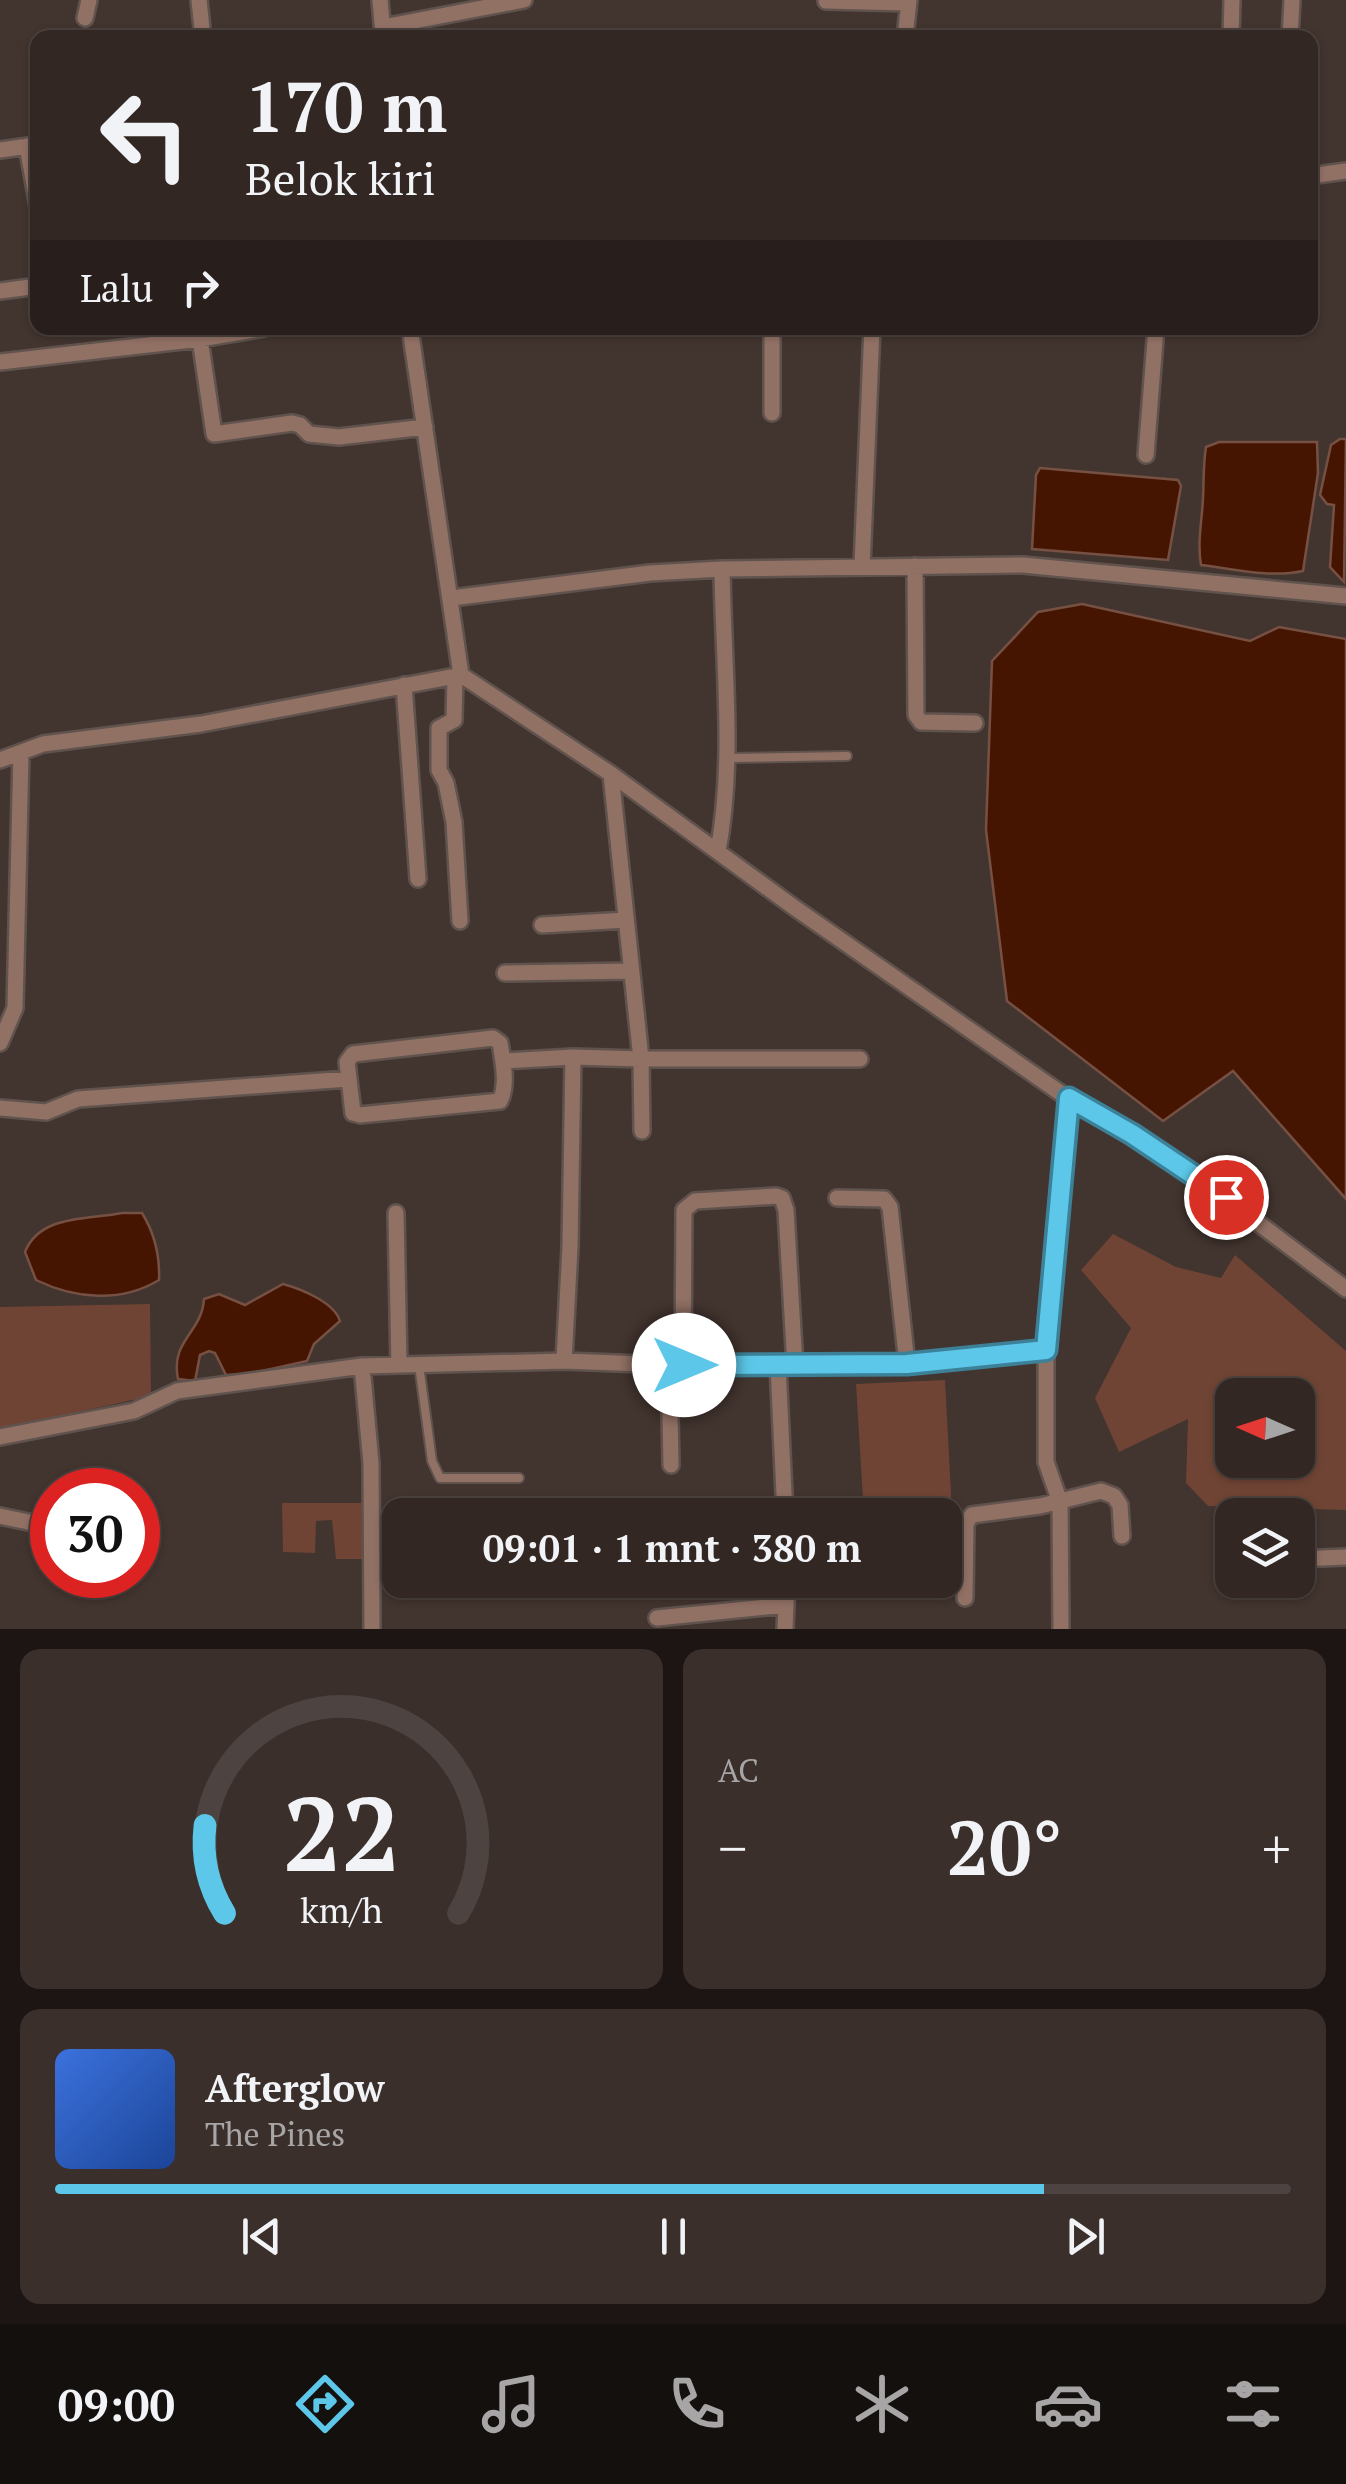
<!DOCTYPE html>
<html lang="id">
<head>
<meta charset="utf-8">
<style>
	body { margin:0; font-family:"PT Serif",serif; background:#3a2f2b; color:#f1f3f6; height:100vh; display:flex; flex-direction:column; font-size:38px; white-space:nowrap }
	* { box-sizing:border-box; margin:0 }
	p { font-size:32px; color:#a8a5a6 }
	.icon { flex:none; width:55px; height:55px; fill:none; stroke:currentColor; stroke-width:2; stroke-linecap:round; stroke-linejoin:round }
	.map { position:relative; height:1629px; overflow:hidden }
	.details { display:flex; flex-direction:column; gap:20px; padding:20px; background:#1c1513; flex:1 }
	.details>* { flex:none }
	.top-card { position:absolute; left:30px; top:30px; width:1288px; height:305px; border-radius:20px; box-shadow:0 2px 8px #0004,0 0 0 2px #4d4441; background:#322723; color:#f1f3f6; overflow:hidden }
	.needle { width:65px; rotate:273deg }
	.tools { position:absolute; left:1215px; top:1378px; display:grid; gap:20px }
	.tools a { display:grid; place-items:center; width:100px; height:100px; border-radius:20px; background:#322723; box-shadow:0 2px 8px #0004,0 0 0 2px #4d4441; font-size:50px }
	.speed { position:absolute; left:30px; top:1468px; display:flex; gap:20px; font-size:50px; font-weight:700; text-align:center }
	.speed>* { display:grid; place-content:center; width:130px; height:130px; border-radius:50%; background:#322723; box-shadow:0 2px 8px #0004,0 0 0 2px #4d4441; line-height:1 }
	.speed .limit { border:15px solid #d22; background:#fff; color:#111 }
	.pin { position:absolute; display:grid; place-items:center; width:85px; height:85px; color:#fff; margin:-42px; border:5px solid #fff; border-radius:50%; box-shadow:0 2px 10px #0007 }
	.me { position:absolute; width:110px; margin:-55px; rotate:90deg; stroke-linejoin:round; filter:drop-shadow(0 0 8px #0008) }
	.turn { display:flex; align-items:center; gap:35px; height:210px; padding:0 50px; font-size:45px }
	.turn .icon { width:130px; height:130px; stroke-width:2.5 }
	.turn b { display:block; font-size:70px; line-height:85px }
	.then { display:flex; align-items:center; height:95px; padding:0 50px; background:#0003; gap:20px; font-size:38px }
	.big { font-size:75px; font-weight:700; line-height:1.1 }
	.details .tile { flex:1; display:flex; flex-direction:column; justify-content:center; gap:15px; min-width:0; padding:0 35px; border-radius:20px; background:#3a2f2b }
	.details .dial { align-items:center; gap:0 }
	.dial svg { height:260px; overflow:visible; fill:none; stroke:#4d4441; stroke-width:7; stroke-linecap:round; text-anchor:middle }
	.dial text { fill:#f1f3f6; stroke:none }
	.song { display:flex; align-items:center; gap:30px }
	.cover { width:120px; height:120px; border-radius:15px; background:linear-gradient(135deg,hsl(220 70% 55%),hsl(220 70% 35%)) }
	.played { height:10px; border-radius:5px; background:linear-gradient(90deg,#5cc7e8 80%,#4d4441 80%) }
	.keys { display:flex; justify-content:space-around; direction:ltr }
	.heat { display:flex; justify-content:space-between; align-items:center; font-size:55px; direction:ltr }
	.details .tiles { flex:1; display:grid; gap:20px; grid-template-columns:1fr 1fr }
	.tile:last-child { grid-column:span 2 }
	.trip { position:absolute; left:382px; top:1498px; width:580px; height:100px; border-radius:20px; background:#322723; box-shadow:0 2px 8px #0004,0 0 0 2px #4d4441; font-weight:700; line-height:100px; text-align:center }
	.menu { display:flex; height:160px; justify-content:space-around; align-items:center; background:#14100e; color:#a8a5a6 }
	.menu .icon { width:70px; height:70px }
	.menu .active { color:#5cc7e8 }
	.menu b { font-size:45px; color:#f1f3f6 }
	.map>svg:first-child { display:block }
	.green { fill:#6f4434; fill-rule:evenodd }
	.water { fill:#461502; stroke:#765143; stroke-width:2.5 }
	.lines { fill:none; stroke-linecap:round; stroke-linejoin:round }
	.service-casing { stroke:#60534e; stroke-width:12 }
	.minor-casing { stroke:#60534e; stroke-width:20 }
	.service { stroke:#927165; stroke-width:8 }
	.minor { stroke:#927165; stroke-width:15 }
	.route-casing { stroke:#3c8197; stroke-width:25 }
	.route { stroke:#5cc7e8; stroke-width:18 }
</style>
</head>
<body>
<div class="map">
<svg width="1346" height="1629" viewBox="0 0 1346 1629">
	<rect width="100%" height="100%" fill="#42342f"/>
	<path class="green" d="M1113,1234l63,33 45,11 14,-23 111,96v159l-138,-4 -22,-23 2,-64 -69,33 -24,-54 36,-70 -50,-58zM1232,1395h66v65h-66z
		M150,1304l1,92 -151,33v-122z
		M945,1380l9,170 -9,1v-36h-81l-8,-131z
		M282,1503h84v56h-30l-4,-39 -16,1 -1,32 -32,-1z"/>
	<path class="water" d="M1340,439h6l-2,143 -14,-15 4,-62 -7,-1 -7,-9 11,-50z
		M1219,442h98l1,31 -15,98c-33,7 -68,-2 -102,-6 -4,-24 1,-43 2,-67 1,-18 0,-33 3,-51z
		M1040,468l138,12 3,6 -13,74 -136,-11 4,-74z
		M1082,604l168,37 29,-14 67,12v560l-113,-128 -70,50 -156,-120 -21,-171 6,-169 46,-49z
		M122,1213h20c13,21 18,42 17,67 -38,23 -84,19 -123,0l-11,-28c15,-38 64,-32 97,-39z
		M283,1284c18,5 51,18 57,37l-26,23 -7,17 -59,13 -22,1 -11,-22 -6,-2 -9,4 -5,26 -17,-2c-8,-39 24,-46 26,-80l15,-5 26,11z"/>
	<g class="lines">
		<g class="service-casing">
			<path id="service" d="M728,758l119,-2
				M419,1365l13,96 8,17h79"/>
		</g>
		<g class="minor-casing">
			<path id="minor" d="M199,0l4,38
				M380,0l3,34
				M826,1l82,2
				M85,18l4,-18
				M383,27l141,-27
				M905,38l4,-38
				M1231,38l1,-38
				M1290,38l2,-38
				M27,146l11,61
				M0,150l36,-5
				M1310,176l36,-5
				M0,291l38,-5
				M410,328l51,347 150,99 184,134 274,191 124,75 153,115
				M772,328v85
				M200,339l14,95 78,-11 8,2 9,9 30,3 86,-10
				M0,362l200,-23 65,-11
				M1146,455l10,-127
				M862,566l10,-238
				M915,566l1,149 5,7 54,1
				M452,598l198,-25 72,-4 301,-4 323,31
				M455,677l-1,43 -15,8v42l7,13 8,39 6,99
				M404,685l14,194
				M0,760l43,-16 158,-20 260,-49
				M718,851c17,-91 5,-189 4,-282
				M542,925l84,-5
				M505,973l126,-2
				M493,1038l7,5c3,18 8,42 0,58l-140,14 -7,-2 -6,-51 6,-8z
				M0,1043l15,-35 6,-255
				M503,1061l70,-4
				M0,1108l46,4 32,-13 270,-20
				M642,1131l-1,-72h219
				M837,1198l47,1 6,8 17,157
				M396,1213l3,152
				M564,1361l6,-114 3,-190 68,2 -30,-285
				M669,1365l2,100
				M683,1365l1,-155 11,-9 81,-5 6,2 4,12 9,156
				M778,1365l7,150
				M362,1366l9,97 1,166
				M0,1437l134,-26 43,-20 185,-25 202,-5 105,4 238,-1 139,-14
				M0,1516l52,11
				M1298,1559l48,-2
				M965,1598l1,-75 6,-8 68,-9 61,-15 13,5 6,9 2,31
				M657,1618l129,-13
				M785,1629l2,-49
				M1061,1629l-1,-127 -14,-40v-112l23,-251"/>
		</g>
		<use href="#service" class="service"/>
		<use href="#minor" class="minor"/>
	</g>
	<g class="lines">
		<g class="route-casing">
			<path id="route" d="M684,1365l223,-1 139,-14 23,-252 63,36 94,63"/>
		</g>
		<use href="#route" class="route"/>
	</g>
</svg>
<div class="tools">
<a><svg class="needle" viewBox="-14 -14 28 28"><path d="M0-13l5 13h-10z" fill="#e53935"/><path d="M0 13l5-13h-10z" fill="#a8a5a6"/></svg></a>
<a><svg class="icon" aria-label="layers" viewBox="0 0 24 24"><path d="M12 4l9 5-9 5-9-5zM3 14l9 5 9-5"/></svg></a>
</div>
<div class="speed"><div class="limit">30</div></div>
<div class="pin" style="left:1226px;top:1197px;background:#d93025"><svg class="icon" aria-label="arrive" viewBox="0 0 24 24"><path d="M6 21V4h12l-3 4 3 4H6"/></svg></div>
<svg class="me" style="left:684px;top:1365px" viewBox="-20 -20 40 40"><circle r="19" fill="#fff"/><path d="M0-13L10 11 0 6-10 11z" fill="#5cc7e8"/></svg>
<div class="trip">09:01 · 1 mnt · 380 m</div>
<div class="top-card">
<div class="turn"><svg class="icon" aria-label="left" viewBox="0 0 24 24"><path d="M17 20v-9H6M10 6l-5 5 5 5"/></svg><div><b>170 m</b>Belok kiri</div></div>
<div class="then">Lalu<svg class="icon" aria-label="right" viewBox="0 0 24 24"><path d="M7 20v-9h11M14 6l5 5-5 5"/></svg></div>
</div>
</div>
<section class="details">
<div class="tiles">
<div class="tile dial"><svg viewBox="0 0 100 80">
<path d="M14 69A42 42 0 1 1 86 69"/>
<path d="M14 69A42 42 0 0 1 8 42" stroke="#5cc7e8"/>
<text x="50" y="56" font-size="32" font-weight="700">22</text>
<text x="50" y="72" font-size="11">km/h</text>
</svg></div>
<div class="tile"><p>AC</p>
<div class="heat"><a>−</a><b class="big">20°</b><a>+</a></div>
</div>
<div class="tile">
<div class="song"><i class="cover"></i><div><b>Afterglow</b><p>The Pines</p></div></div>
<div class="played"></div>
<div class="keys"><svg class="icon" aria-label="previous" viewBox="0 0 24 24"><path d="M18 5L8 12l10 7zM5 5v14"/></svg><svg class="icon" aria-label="pause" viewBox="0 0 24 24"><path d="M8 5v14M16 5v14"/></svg><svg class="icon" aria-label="next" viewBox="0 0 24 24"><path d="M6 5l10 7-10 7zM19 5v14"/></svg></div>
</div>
</div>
</section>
<nav class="menu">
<b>09:00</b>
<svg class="icon active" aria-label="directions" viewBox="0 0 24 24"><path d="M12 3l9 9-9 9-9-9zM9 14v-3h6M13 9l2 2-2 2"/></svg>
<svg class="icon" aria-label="music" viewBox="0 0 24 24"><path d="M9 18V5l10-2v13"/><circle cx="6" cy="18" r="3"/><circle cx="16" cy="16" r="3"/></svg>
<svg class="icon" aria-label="phone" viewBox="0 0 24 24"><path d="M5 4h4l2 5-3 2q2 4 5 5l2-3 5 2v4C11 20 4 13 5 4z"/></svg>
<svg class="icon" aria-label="climate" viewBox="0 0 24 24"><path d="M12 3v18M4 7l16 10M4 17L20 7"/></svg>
<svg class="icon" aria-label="car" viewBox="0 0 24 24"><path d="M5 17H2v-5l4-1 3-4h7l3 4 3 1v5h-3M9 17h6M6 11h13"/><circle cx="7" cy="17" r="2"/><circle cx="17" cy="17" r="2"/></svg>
<svg class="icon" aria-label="filters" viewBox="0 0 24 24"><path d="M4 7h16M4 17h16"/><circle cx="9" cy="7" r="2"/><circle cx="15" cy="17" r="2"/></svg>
</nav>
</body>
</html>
